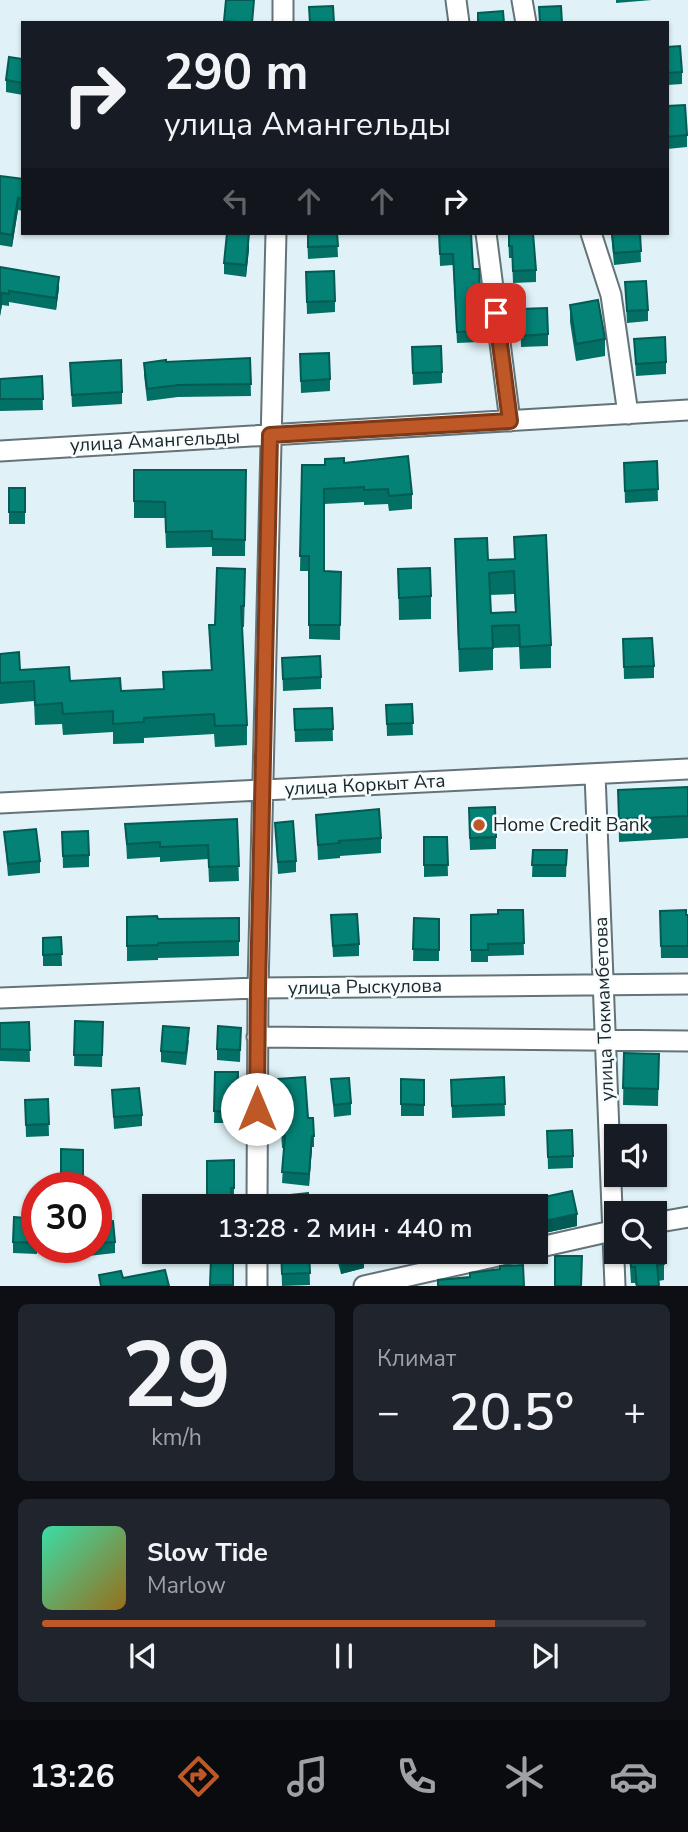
<!DOCTYPE html>
<html lang="ru">
<head>
<meta charset="utf-8">
<style>
	body { margin:0; font-family:"Nunito Sans",sans-serif; background:#20242c; color:#f1f3f6; height:100vh; display:flex; flex-direction:column; font-size:26px; white-space:nowrap }
	* { box-sizing:border-box; margin:0 }
	p { font-size:23px; color:#9ea1a6 }
	.icon { flex:none; width:38px; height:38px; fill:none; stroke:currentColor; stroke-width:2; stroke-linecap:round; stroke-linejoin:round }
	.map { position:relative; height:1286px; overflow:hidden }
	.panel { display:flex; flex-direction:column; gap:18px; padding:18px; background:#0d0f14; flex:1 }
	.panel>* { flex:none }
	.hud { position:absolute; left:21px; top:21px; width:648px; height:214px; border-radius:0px; box-shadow:0 2px 5px #0004; background:#171b24; color:#f1f3f6; overflow:hidden }
	.tools { position:absolute; left:604px; top:1124px; display:grid; gap:14px }
	.tools a { display:grid; place-items:center; width:63px; height:63px; border-radius:0px; background:#171b24; box-shadow:0 2px 5px #0004; font-size:35px }
	.speed { position:absolute; left:21px; top:1172px; display:flex; gap:14px; font-size:35px; font-weight:700; text-align:center }
	.speed>* { display:grid; place-content:center; width:91px; height:91px; border-radius:50%; background:#171b24; box-shadow:0 2px 5px #0004; line-height:1 }
	.speed .limit { border:10px solid #d22; background:#fff; color:#111 }
	.pin { position:absolute; display:grid; place-items:center; width:60px; height:60px; color:#fff; margin:-30px; border-radius:14px; box-shadow:0 4px 10px #0006 }
	.me { position:absolute; width:77px; margin:-38px; rotate:0deg; stroke-linejoin:round; filter:drop-shadow(0 0 5px #0008) }
	.turn { display:flex; align-items:center; gap:24px; height:147px; padding:0 28px; font-size:32px }
	.turn .icon { width:91px; height:91px; stroke-width:2.5 }
	.turn b { display:block; font-size:49px; line-height:60px }
	.lanes { display:flex; align-items:center; height:66px; padding:0 28px; background:#0003; justify-content:center; gap:35px; direction:ltr }
	.lanes .off { opacity:.35 }
	.big { font-size:52px; font-weight:600; line-height:1.1 }
	.panel .tile { flex:1; display:flex; flex-direction:column; justify-content:center; gap:10px; min-width:0; padding:0 24px; border-radius:10px; background:#20242c }
	.panel .dial { align-items:center; gap:0 }
	.dial b { font-size:91px; line-height:1 }
	.song { display:flex; align-items:center; gap:21px }
	.cover { width:84px; height:84px; border-radius:10px; background:linear-gradient(135deg,hsl(160 70% 55%),hsl(40 70% 35%)) }
	.played { height:7px; border-radius:4px; background:linear-gradient(90deg,#be5927 75%,#363941 75%) }
	.keys { display:flex; justify-content:space-around; direction:ltr }
	.heat { display:flex; justify-content:space-between; align-items:center; font-size:38px; direction:ltr }
	.panel .tiles { flex:1; display:grid; gap:18px; grid-template-columns:1fr 1fr }
	.tile:last-child { grid-column:span 2 }
	.trip { position:absolute; left:142px; top:1194px; width:406px; height:70px; border-radius:0px; background:#171b24; box-shadow:0 2px 5px #0004; font-weight:600; line-height:70px; text-align:center }
	.dock { display:flex; height:112px; justify-content:space-around; align-items:center; background:#090b0e; color:#9ea1a6 }
	.dock .icon { width:49px; height:49px }
	.dock .on { color:#be5927 }
	.dock b { font-size:32px; color:#f1f3f6 }
	.map>svg:first-child { display:block }
	.lines { fill:none; stroke-linecap:round; stroke-linejoin:round }
	.minor-casing { stroke:#647378; stroke-width:23 }
	.minor { stroke:#fff; stroke-width:19 }
	.wall { fill:#037065; fill-rule:evenodd }
	.shaded-wall { fill:#035b53 }
	.building { fill:#048276; stroke:#035b53; stroke-width:2; fill-rule:evenodd }
	.route-casing { stroke:#7c3a19; stroke-width:18 }
	.route { stroke:#be5927; stroke-width:12 }
	.poi-dot { fill:#be5927; stroke:#f6fdff; stroke-width:2.5 }
	.labels { text-anchor:middle; dominant-baseline:central; stroke-width:5; stroke-linejoin:round; paint-order:stroke }
	.street-label { font-size:19px; fill:#202628; stroke:#f6fdff }
	.poi-label { font-size:19px; fill:#202628; stroke:#f6fdff; text-anchor:start }
</style>
</head>
<body>
<div class="map">
<svg width="688" height="1286" viewBox="0 0 688 1286">
	<rect width="100%" height="100%" fill="#e0f2f7"/>
	<g class="lines">
		<g class="minor-casing">
			<path id="minor" d="M456,0l3,23
				M522,0l4,23
				M283,23v-23
				M486,233l24,188
				M591,233l20,62 17,119
				M0,451l688,-41
				M595,774l20,512
				M0,803l688,-34
				M0,998l258,-10 430,-4
				M257,1037l431,4
				M257,1206l1,-218 18,-755
				M654,1223l34,-6
				M536,1248l80,-18
				M257,1251v35
				M364,1286l156,-35"/>
		</g>
		<use href="#minor" class="minor"/>
	</g>
	<path class="wall" d="M616,0h36l-36,3z
		M667,47l15,25v12l-15,1z
		M23,59v36l-17,-3v-12z
		M667,106l20,29v12l-20,2z
		M0,176l23,3v32l-5,-1 -6,37 -12,-2z
		M307,233h30l1,24 -30,2z
		M439,233l34,36 7,23v12h-2l1,38 -22,1 -4,-78 -13,1z
		M508,233l28,37v12l-23,1 -1,-25h-3z
		M611,233h29l1,29 -27,3z
		M249,249l-3,28 -22,-3v-11z
		M0,267l59,21 -3,22 -47,-8v4l-7,-1 -2,11z
		M625,282l23,28v11l-21,2z
		M306,284l29,17v11l-28,2z
		M570,305l35,34v17l-29,5 -6,-39z
		M520,309l28,25v12l-27,1z
		M634,339l32,23v12l-30,2z
		M412,347l30,25v11l-29,2z
		M300,354l30,25v12l-29,2z
		M250,358l1,38 -73,1 -31,4 -3,-26v-12z
		M70,363l52,29v12l-50,3z
		M42,376l1,34 -43,1v-32z
		M657,461l1,40 -33,2 -1,-40z
		M344,463l68,31v15l-23,2 -1,-7 -24,1v-3l-40,2v67l17,1 -1,68 -31,-1v-68h-9l2,-106h23z
		M246,470l-1,86h-33v-9l-46,1 -1,-30h-31v-17z
		M9,488h16v36h-16z
		M514,537l37,108v23l-31,1 -1,-22 -26,1v22l-34,2 -4,-133 33,21 26,-1zM514,594l1,18 -24,1 -1,-18z
		M398,569l33,27v23l-32,1z
		M245,589l-1,38h-2l5,98v20l-32,2 -1,-13 -70,4v5l-31,1v-12l-50,3 -1,-11 -27,1 -1,-24 -34,3v-50l20,16 101,21 42,-2v-17l48,-2 -2,-45h6z
		M623,639l31,27v12l-30,1z
		M282,658l39,19v12l-38,2z
		M412,704l1,31 -26,1 -1,-31z
		M332,708l1,33 -38,1 -1,-33z
		M688,787v51l-69,4 -1,-52z
		M316,815l65,23v15l-41,3v2l-22,2z
		M237,819l2,62 -30,1 -1,-23 -48,3v-5l-33,2 -2,-35z
		M469,820l27,17v12l-26,1z
		M275,823l21,38v11l-18,2z
		M4,832l36,29v12l-32,3z
		M62,832l27,23v12l-26,1z
		M424,837h23l1,39 -24,1z
		M533,850h34l-1,27h-34z
		M523,910l1,45 -36,1v6h-17v-47l27,-1z
		M660,911l28,4v43h-27z
		M331,915l28,29v12l-26,1z
		M127,917l31,2 81,-1v38l-81,2v2l-31,1z
		M414,918l25,1v42h-26z
		M61,937l1,29h-19v-28z
		M75,1021l28,1 -1,45 -28,-1z
		M29,1022l1,40 -30,-1v-38z
		M241,1028l-1,34 -23,-2v-11z
		M189,1040l-3,25 -25,-3v-11z
		M624,1053l35,1 -1,52 -35,-1z
		M215,1072h23l-1,51h-23z
		M504,1077l1,39 -53,2 -1,-38z
		M278,1079l30,39 6,18v11h-2l-3,39 -27,-3 2,-35h-2z
		M331,1079l20,24v12l-17,2z
		M401,1079l23,1v36h-23z
		M112,1090l30,25v11l-28,3z
		M48,1099l1,37 -23,1 -1,-37z
		M547,1131l26,25v12l-25,1z
		M234,1160v39l-26,7z
		M624,1174h28v11h-28z
		M535,1199l42,27 -37,8 -4,-22z
		M37,1219v35l-24,-1v-11z
		M96,1223l19,19v11l-27,3 -1,-8h9z
		M281,1251h28l1,34 -28,1z
		M335,1251h28l1,17 -23,6z
		M629,1251h25l10,13v16l-6,1 1,5h-23l-1,-3h-4z"/>
	<path class="shaded-wall" d="M18,198v12l-6,37v-12z
		M249,237v12l-3,28v-12z
		M59,277v11l-3,22v-12z
		M2,293v12l-2,11v-12z
		M312,1136v11l-3,39v-12z
		M577,1214v12l-37,8v-12z
		M406,1251h24v4l-24,6z
		M364,1256v12l-23,6v-12z"/>
	<path class="building" d="M226,0h28l-2,23 -28,-2z
		M333,6l1,17h-24l-1,-16z
		M561,6l1,17h-22l-1,-16z
		M503,11l1,12h-26v-10z
		M680,46l2,26 -15,1v-26z
		M9,57l14,2v24l-17,-3z
		M685,105l2,30 -20,2v-31z
		M0,176l23,3v20l-5,-1 -6,37 -12,-2z
		M227,233h22l-3,32 -22,-2z
		M308,233h29l1,13 -30,1z
		M439,233h32l2,36h6l1,23h-3l2,39 -22,1 -4,-78h-13z
		M509,233h24l3,37 -23,1 -1,-25h-3z
		M612,233h28l1,18 -27,2z
		M0,267l59,10 -3,21 -47,-7v3l-7,-1 -2,11z
		M334,271l1,30 -28,1 -1,-30z
		M646,281l2,29 -21,1 -2,-29z
		M598,300l7,39 -29,5 -6,-39z
		M547,308l1,26 -27,2 -1,-27z
		M665,337l1,25 -30,2 -2,-25z
		M441,346l1,26 -29,1 -1,-26z
		M329,353l1,26 -29,2 -1,-27z
		M250,358l1,26 -73,1 -31,4 -3,-26 22,-3v2z
		M121,360l1,32 -50,3 -2,-32z
		M42,376l1,23h-43v-20z
		M408,456l4,38 -23,2 -1,-7 -24,1v-3l-40,2v82l17,1 -1,53h-31v-69h-9l2,-91h23v-6l19,-1v5z
		M657,461l1,28 -33,2 -1,-28z
		M134,470h112l-1,70 -33,-1v-8l-46,1 -1,-30 -31,-1z
		M9,488h16v24h-16z
		M546,535l5,110 -31,2 -1,-22 -27,1 1,22 -34,1 -4,-110 32,-1 1,22 27,-1 -1,-22zM514,571l2,41 -25,1 -2,-40z
		M217,568l28,1 -1,37h-3l6,119 -32,1 -1,-12 -70,4v4l-31,2v-13l-50,3 -1,-11 -27,2 -1,-24 -34,2v-29l19,-2 1,18 49,-3 1,14 50,-3 1,13 43,-2 -1,-17 49,-2 -3,-45h6z
		M430,568l1,28 -32,2 -1,-29z
		M652,638l2,28 -30,1 -1,-28z
		M320,656l1,21 -38,2 -1,-21z
		M412,704l1,19 -26,1 -1,-19z
		M332,708l1,21 -38,1 -1,-21z
		M688,787v29l-69,3 -1,-29z
		M495,807l1,30 -26,1 -1,-30z
		M379,809l2,29 -42,3 1,2 -22,2 -2,-30z
		M237,819l2,47 -30,1 -1,-22 -48,2v-5l-33,2 -2,-20z
		M293,821l3,40 -18,1 -3,-39z
		M36,829l4,32 -32,3 -4,-32z
		M88,831l1,24 -26,1 -1,-24z
		M424,837h23l1,28h-24z
		M533,850h34l-1,15h-34z
		M498,910h25l1,33 -36,1v6h-17v-35l27,-1z
		M686,910v5h2v31h-27l-1,-35z
		M357,914l2,30 -26,2 -2,-31z
		M157,916l1,3 81,-1v23l-81,2v2l-31,1v-29z
		M414,918l25,1v31l-26,-1z
		M61,937l1,17 -19,1v-17z
		M75,1021l28,1 -1,33h-28z
		M29,1022l1,28 -30,-1v-26z
		M163,1026l26,2 -3,25 -25,-2z
		M218,1026l23,2 -1,22 -23,-1z
		M624,1053l35,1 -1,35 -35,-1z
		M215,1072h23l-1,40 -23,-1z
		M305,1077l3,41h5l1,18h-2l-3,38 -27,-2 3,-36h-3l-4,-57z
		M504,1077l1,27 -53,2 -1,-26z
		M349,1078l2,25 -17,2 -3,-26z
		M401,1079l23,1v25l-23,-1z
		M139,1088l3,27 -28,2 -2,-27z
		M48,1099l1,25 -23,1 -1,-25z
		M572,1130l1,26 -25,1 -1,-26z
		M61,1149l22,1v38h-22z
		M234,1160v28h-3l1,18h-25v-45z
		M572,1191l5,23 -37,8 -5,-23z
		M308,1193l1,13h-26l-1,-10z
		M477,1202v4h-20z
		M14,1217l23,2v24l-24,-1z
		M113,1221l2,21 -19,1v-20z
		M661,1229l3,35 -7,1 2,21h-22l-2,-19h-4l-1,-16h24v-21z
		M281,1251h28l1,22 -28,1z
		M338,1251h25l1,5 -23,6z
		M555,1256h27l-1,30h-26z
		M211,1259h22v26h-23z
		M523,1265l1,21h-86v-6l32,-3v-4l30,-4v-3z
		M165,1270l4,16h-68l-2,-11 22,-4 2,7z"/>
	<g class="lines">
		<g class="route-casing">
			<path id="route" d="M257,1109l1,-121 12,-553 240,-14 -14,-108"/>
		</g>
		<use href="#route" class="route"/>
	</g>
	<circle class="poi-dot" cx="479" cy="825" r="7"/>
	<g class="labels">
		<g class="street-label">
			<text transform="translate(155 441) rotate(-3)">улица Амангельды</text>
			<text transform="translate(365 785) rotate(-3)">улица Коркыт Ата</text>
			<text transform="translate(365 987) rotate(-1)">улица Рыскулова</text>
			<text transform="translate(604 1009) rotate(-92)">улица Токмамбетова</text>
		</g>
		<g class="poi-label">
			<text x="493" y="825">Home Credit Bank</text>
		</g>
	</g>
</svg>
<div class="tools">
<a><svg class="icon" aria-label="sound" viewBox="0 0 24 24"><path d="M4 9h4l5-4v14l-5-4H4zM17 9q2 3 0 6"/></svg></a>
<a><svg class="icon" aria-label="search" viewBox="0 0 24 24"><circle cx="10" cy="10" r="6"/><path d="M15 15l6 6"/></svg></a>
</div>
<div class="speed"><div class="limit">30</div></div>
<div class="pin" style="left:496px;top:313px;background:#d93025"><svg class="icon" aria-label="arrive" viewBox="0 0 24 24"><path d="M6 21V4h12l-3 4 3 4H6"/></svg></div>
<svg class="me" style="left:257px;top:1109px" viewBox="-20 -20 40 40"><circle r="19" fill="#fff"/><path d="M0-13L10 11 0 6-10 11z" fill="#be5927"/></svg>
<div class="trip">13:28 · 2 мин · 440 m</div>
<div class="hud">
<div class="turn"><svg class="icon" aria-label="right" viewBox="0 0 24 24"><path d="M7 20v-9h11M14 6l5 5-5 5"/></svg><div><b>290 m</b>улица Амангельды</div></div>
<div class="lanes"><svg class="icon off" aria-label="left" viewBox="0 0 24 24"><path d="M17 20v-9H6M10 6l-5 5 5 5"/></svg><svg class="icon off" aria-label="ahead" viewBox="0 0 24 24"><path d="M12 20V5M6 11l6-6 6 6"/></svg><svg class="icon off" aria-label="ahead" viewBox="0 0 24 24"><path d="M12 20V5M6 11l6-6 6 6"/></svg><svg class="icon" aria-label="right" viewBox="0 0 24 24"><path d="M7 20v-9h11M14 6l5 5-5 5"/></svg></div>
</div>
</div>
<section class="panel">
<div class="tiles">
<div class="tile dial"><b>29</b><p>km/h</p></div>
<div class="tile"><p>Климат</p>
<div class="heat"><a>−</a><b class="big">20.5°</b><a>+</a></div>
</div>
<div class="tile">
<div class="song"><i class="cover"></i><div><b>Slow Tide</b><p>Marlow</p></div></div>
<div class="played"></div>
<div class="keys"><svg class="icon" aria-label="previous" viewBox="0 0 24 24"><path d="M18 5L8 12l10 7zM5 5v14"/></svg><svg class="icon" aria-label="pause" viewBox="0 0 24 24"><path d="M8 5v14M16 5v14"/></svg><svg class="icon" aria-label="next" viewBox="0 0 24 24"><path d="M6 5l10 7-10 7zM19 5v14"/></svg></div>
</div>
</div>
</section>
<nav class="dock">
<b>13:26</b>
<svg class="icon on" aria-label="directions" viewBox="0 0 24 24"><path d="M12 3l9 9-9 9-9-9zM9 14v-3h6M13 9l2 2-2 2"/></svg>
<svg class="icon" aria-label="music" viewBox="0 0 24 24"><path d="M9 18V5l10-2v13"/><circle cx="6" cy="18" r="3"/><circle cx="16" cy="16" r="3"/></svg>
<svg class="icon" aria-label="phone" viewBox="0 0 24 24"><path d="M5 4h4l2 5-3 2q2 4 5 5l2-3 5 2v4C11 20 4 13 5 4z"/></svg>
<svg class="icon" aria-label="climate" viewBox="0 0 24 24"><path d="M12 3v18M4 7l16 10M4 17L20 7"/></svg>
<svg class="icon" aria-label="car" viewBox="0 0 24 24"><path d="M5 17H2v-5l4-1 3-4h7l3 4 3 1v5h-3M9 17h6M6 11h13"/><circle cx="7" cy="17" r="2"/><circle cx="17" cy="17" r="2"/></svg>
</nav>
</body>
</html>
